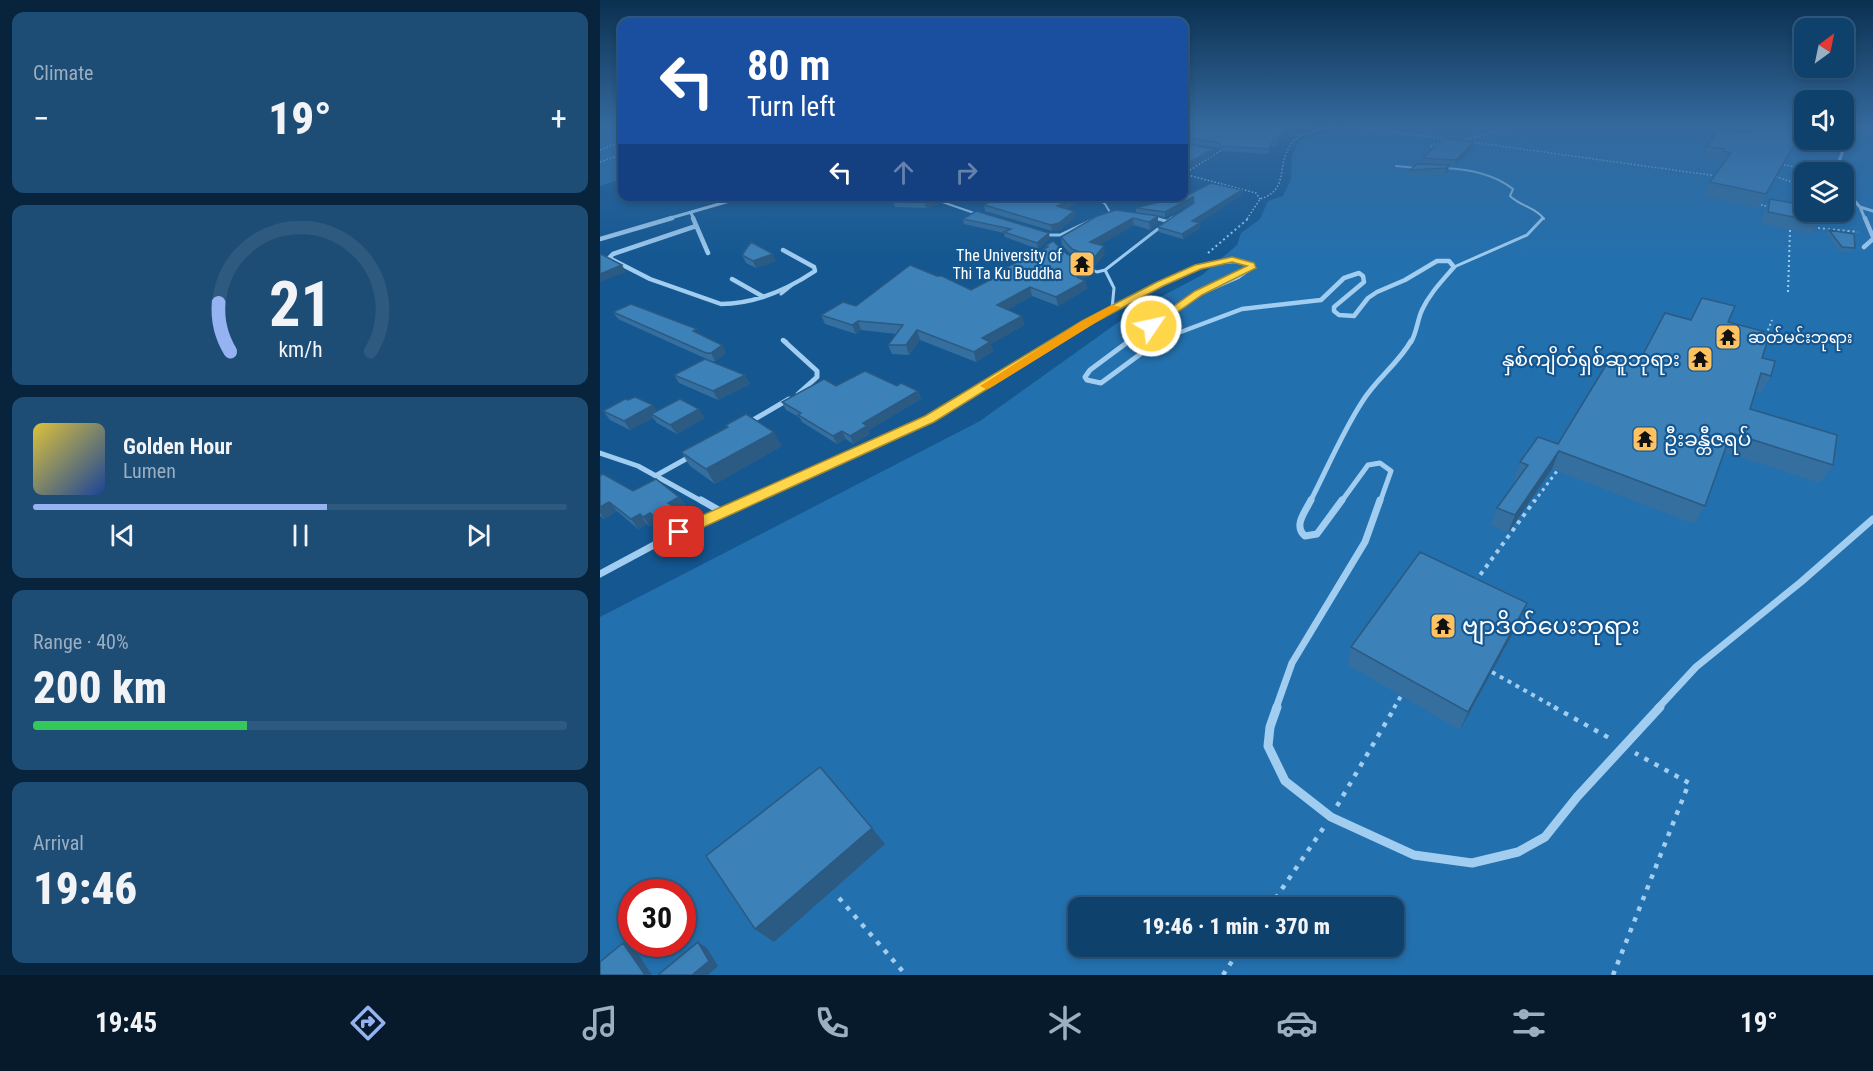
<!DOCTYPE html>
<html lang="en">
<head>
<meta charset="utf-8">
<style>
	body { margin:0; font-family:"Roboto Condensed","Noto Sans Myanmar",sans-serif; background:#1d4c75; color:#f1f3f6; height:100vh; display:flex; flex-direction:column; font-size:22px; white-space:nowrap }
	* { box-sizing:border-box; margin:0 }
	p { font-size:20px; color:#9bafc2 }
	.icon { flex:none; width:33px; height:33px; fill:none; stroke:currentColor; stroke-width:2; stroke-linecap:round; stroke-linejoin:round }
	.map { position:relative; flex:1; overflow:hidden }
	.drawer { display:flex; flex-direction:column; gap:12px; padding:12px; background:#08243c; width:600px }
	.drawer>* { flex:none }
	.banner { position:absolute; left:18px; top:18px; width:570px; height:183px; border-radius:12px; box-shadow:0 3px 9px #0003,0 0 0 2px #2f5a80; background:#1a4fa0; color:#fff; overflow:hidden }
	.needle { width:39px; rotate:33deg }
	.controls { position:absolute; left:1194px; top:18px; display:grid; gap:12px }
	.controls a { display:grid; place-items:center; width:60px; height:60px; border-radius:12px; background:#0f416d; box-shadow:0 3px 9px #0003,0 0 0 2px #2f5a80; font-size:30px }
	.speed { position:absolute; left:18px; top:879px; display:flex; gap:12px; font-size:30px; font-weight:700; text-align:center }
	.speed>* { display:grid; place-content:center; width:78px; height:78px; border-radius:50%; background:#0f416d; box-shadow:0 3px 9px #0003,0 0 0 2px #2f5a80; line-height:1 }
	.speed .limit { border:9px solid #d22; background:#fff; color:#111 }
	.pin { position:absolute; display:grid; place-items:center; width:51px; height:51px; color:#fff; margin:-26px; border-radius:12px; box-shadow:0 3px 9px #0006 }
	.me { position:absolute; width:66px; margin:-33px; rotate:56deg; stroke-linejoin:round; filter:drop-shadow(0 0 4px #0008) }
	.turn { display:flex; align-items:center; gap:21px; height:126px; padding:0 30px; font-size:27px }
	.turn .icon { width:78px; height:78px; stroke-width:2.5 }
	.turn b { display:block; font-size:42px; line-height:51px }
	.lanes { display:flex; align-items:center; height:57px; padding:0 30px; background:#0003; justify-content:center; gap:30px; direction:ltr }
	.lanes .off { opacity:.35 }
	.big { font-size:45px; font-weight:800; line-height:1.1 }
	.drawer .card { flex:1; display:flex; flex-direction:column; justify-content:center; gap:9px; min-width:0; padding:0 21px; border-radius:12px; background:#1d4c75 }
	.drawer .dial { align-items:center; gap:0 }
	.dial svg { height:156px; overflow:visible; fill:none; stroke:#2f5a80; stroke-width:7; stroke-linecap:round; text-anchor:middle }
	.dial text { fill:#f1f3f6; stroke:none }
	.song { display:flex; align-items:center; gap:18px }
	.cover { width:72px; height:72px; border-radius:9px; background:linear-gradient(135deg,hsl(50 70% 55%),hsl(220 70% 35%)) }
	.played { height:6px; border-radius:3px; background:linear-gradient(90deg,#95b2f1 55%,#2f5a80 55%) }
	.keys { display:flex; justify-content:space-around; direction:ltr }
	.heat { display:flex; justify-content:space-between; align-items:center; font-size:33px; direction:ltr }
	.charge { height:9px; border-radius:4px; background:linear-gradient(90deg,#34c759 40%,#2f5a80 0) }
	.trip { position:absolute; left:468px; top:897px; width:336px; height:60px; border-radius:12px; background:#0f416d; box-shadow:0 3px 9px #0003,0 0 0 2px #2f5a80; font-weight:800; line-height:60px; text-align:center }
	.tab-bar { display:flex; height:96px; justify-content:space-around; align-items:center; background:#061a2c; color:#9bafc2 }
	.tab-bar .icon { width:42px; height:42px }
	.tab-bar .active { color:#95b2f1 }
	.tab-bar b { font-size:27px; color:#f1f3f6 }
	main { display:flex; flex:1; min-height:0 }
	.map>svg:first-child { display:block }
	.green { fill:#2370ae; fill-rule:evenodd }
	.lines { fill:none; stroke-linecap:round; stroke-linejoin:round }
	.path-far4 { stroke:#a1cdf1; stroke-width:1.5; stroke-dasharray:1.5 2; stroke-linecap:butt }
	.path-far3 { stroke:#a1cdf1; stroke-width:2; stroke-dasharray:2 3; stroke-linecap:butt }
	.path-far2 { stroke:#a1cdf1; stroke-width:3; stroke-dasharray:3 4; stroke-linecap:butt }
	.path-far1 { stroke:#a1cdf1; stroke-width:4; stroke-dasharray:4 5; stroke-linecap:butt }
	.path { stroke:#a1cdf1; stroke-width:4.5; stroke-dasharray:4.5 7; stroke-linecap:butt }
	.lane-far1 { stroke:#a1cdf1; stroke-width:2 }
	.lane { stroke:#a1cdf1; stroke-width:3 }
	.street-far4 { stroke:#a1cdf1; stroke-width:3 }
	.street-far3 { stroke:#a1cdf1; stroke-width:4.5 }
	.street-far2 { stroke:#a1cdf1; stroke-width:5 }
	.street-far1 { stroke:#a1cdf1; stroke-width:7 }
	.street { stroke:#a1cdf1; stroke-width:9 }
	.wall { fill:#346f9f }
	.shaded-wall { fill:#2b5a82 }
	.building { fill:#3d81b9; stroke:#2b5a82; stroke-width:1.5 }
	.route { fill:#ffd54a; stroke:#a68a30; stroke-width:1.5 }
	.slow { fill:#f59e0b }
	.labels { text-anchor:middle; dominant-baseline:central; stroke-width:4.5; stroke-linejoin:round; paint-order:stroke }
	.far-poi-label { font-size:16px; fill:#fff; stroke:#145791; text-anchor:end }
	.poi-label { font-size:20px; fill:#fff; stroke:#145791; text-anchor:end }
	.near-poi-label { font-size:24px; fill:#fff; stroke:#145791; text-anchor:start }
</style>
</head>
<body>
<main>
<section class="drawer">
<div class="card"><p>Climate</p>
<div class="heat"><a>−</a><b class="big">19°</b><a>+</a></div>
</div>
<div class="card dial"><svg viewBox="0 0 100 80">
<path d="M14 69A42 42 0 1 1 86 69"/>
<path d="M14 69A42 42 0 0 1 8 44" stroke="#95b2f1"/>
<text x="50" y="56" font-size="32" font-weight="700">21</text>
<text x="50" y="72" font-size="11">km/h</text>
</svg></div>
<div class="card">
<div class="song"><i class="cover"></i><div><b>Golden Hour</b><p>Lumen</p></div></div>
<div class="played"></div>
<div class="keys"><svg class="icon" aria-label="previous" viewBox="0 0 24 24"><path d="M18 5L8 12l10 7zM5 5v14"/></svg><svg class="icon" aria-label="pause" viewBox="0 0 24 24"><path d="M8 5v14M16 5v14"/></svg><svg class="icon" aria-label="next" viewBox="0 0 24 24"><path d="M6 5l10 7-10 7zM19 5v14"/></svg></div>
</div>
<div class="card"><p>Range · 40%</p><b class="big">200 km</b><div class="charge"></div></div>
<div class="card"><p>Arrival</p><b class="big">19:46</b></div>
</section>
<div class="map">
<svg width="1273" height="975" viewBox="0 0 1273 975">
	<rect width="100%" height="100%" fill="#145791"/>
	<path class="green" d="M0,124h22v55l-22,7z
		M767,124h437v16h40v-16h29v851h-1273v-358l380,-196 154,-110 68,-36 35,-30 4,-12 19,-14 8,-18 15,-5 8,-17 1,-24 8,-15 43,-13zM1204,172h40v40h-40zM32,892h50v52h-50zM478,908h316v38h-316z"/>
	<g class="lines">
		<path class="path-far4" d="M733,124l113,15
			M699,136l38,-11
			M861,142c16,-9 35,-6 49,-18
			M871,142l246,34
			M838,148l-7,-2 12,-6
			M0,150l20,-8 2,-6
			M0,162l22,-8
			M1184,165l40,7
			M1174,173l3,4 27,9
			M584,174l39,-25
			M584,174l72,19 4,6
			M1161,205l9,2
			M647,219l13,-20c34,-10 11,-41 39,-63l-8,-6"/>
		<path class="path-far3" d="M1213,227c16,3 29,3 45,5
			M608,253l41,-35
			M1188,292l2,-62
			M1166,335l6,-15"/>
		<path class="path-far2" d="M934,502l23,-31"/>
		<path class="path-far1" d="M875,582l60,-82
			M892,672l64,36
			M794,708l7,-12"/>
		<path class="path" d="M954,707l57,32
			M737,806l58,-99
			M239,898l67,77
			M669,908l55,-81
			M623,975l19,-29
			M1013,975l76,-192 -54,-30"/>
		<path class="lane-far1" d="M796,166l21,2
			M844,168c24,1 50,6 69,21l-3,7c10,10 27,12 34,23
			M325,196l52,18
			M494,196l11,8 6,10
			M554,218l6,1
			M493,219l5,-2
			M571,219l4,-3"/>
		<path class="lane" d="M554,218l12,3
			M445,235h15l36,-17
			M486,267l11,5 8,-2 67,-52
			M854,267l73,-32 16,-17
			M505,270l9,18 -2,21
			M181,294l10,-8"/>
		<path class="street-far4" d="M1244,127h29
			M1235,172l9,-24 -7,-8
			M1244,189l16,18 5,12
			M1260,207l13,4
			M91,213l3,6
			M67,219l80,-23"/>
		<path class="street-far3" d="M93,218l15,35
			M1265,218l8,19
			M96,226l-83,28 -4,4 41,21 71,25c33,0 67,-15 94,-33l-1,-4 -31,-17
			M0,239l72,-21
			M1264,247l9,-8
			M132,279l30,17
			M183,340l3,2
			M455,342c41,-24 133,-82 180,-81 5,0 12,4 17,6l-14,10 -44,19 -67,46
			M554,342l88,-33 79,-9 23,-22 15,-5 4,3 1,6 -30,25v4l5,4 15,1 14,-18 9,-6 28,-12 32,-19h12l5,6c-12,14 -24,26 -32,43 -5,11 -5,22 -11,32"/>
		<path class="street-far2" d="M184,341l33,30v6l-19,17
			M529,341l-39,29 -5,7 2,3 14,3 57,-42
			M148,423l41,-24
			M0,453l38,13 65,36
			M57,475l36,-20
			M145,502l183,-82 130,-79
			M710,502c17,-33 32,-69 52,-100 14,-23 36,-38 49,-61
			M741,502l27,-37 12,-2 11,8 -11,31"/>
		<path class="street-far1" d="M101,500l21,12
			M711,500c-6,12 -18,26 -6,36l12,-2 25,-34
			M0,574l80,-43 68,-31
			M676,708l16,-45 73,-121 15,-42
			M1058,708l38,-41 105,-85 72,-63"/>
		<path class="street" d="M677,707l-7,20 -2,19 17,35 46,36 83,38 58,8 46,-11 27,-15 32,-40 83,-90"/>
	</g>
	<path class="wall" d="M597,124h126l-11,7 -15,-2 -18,11 -4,6h-3l-4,8 -46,-3 -3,-3 -35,-6v-12l2,1z
		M1201,132l-42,76 -55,-12 6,-14 12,-16 -4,-1 1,-3 -17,-3 5,-13 42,-13z
		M584,143l29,6 1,6 -27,14 -3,-1z
		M873,148l-18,17 -33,-2 1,-5z
		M849,165l-1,6 -3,4 -36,1 1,-6z
		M642,195l-44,28 2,5 -17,11 -24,-7 -1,-5 35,-24v-1l-28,15 -7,-1v7l-8,7 -16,-5 -35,20 6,9 -10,12 -6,-3 1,9 -7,8 2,1 2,8 -29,17 -26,-10 -25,14 15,6 2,9 -33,19 2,7 -17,11 -56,-22 -11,15 -17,-1 -4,-9 8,-11 -35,-4 -5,4 -31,-10 -4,-9 35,-9 115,-16 35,-19 -1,-3 40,-20v-2l28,11 -11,-12 -1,-8 75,-24v-5l46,-12z
		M337,196h21l-9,4z
		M399,196h81l-1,1v5l-14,7 9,2 1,6 -15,13 -8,1 -67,-20 -1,-6z
		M337,198l1,6 -12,4 -31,-1 -2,-6z
		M1170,199l49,23 -7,12 -50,-10 3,-14z
		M376,211l74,27 -12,11 -33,-12 -1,-4 -40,-9 -1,-5z
		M1229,230l26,18 -3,4 -13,-1 -12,-17z
		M142,255l34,6 -20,7 -10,-5z
		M13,312l87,22 22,11 4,8 -11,8h-4l-93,-42z
		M1091,320l37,2 34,36 9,18 -10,17 -5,-2 -6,18 83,56 -13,18 -96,-31 -19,54 -11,18 -142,-55 -44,64 -17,-8 6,-17 20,-27 -3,-2 6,-17 38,-18 82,-84z
		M74,375h71l5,9 -32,16 -39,-17z
		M236,386h61l21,5 3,8 -52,31 1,4 -17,10 -7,-5 -9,5 -35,-22 -3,-5 -13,-7 -4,-8z
		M3,411h54l48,7 -28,16 -20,-11 -4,-5 -23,12 -20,-10z
		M126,425l56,21 -67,38 -25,-18 -9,-14 46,-25z
		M0,476l33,15 46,6 7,9 -9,5 4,6 -17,10 -6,-5 -8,4 -3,-2 -9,5 -21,-18 -13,8 -4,-3z
		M927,603l-8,19 -59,108 -112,-65 3,-18z"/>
	<path class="shaded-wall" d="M584,124h7l-7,5z
		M697,124v5l-18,11 -4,6 1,-5 3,-6z
		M715,124h8l-11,7v-5z
		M673,140l-1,6 -4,8 1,-5z
		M874,142l-1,6 -18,17 1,-5z
		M613,149l1,6 -27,14v-5z
		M849,165l-1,6 -3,4 1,-7z
		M642,190v5l-49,31 -1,-5z
		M348,196h10l-9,4z
		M472,196h8l-1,1v5l-21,10 -1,-6z
		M593,197v5l-28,15v-5z
		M337,198l1,6 -12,4 -2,-6z
		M474,211l1,6 -15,13 -8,1 -1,-6z
		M558,216v7l-8,7 -1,-8z
		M533,218l1,7 -43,25 -1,-8z
		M600,223v5l-17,11 -1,-5z
		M449,233l1,5 -12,11 -1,-6z
		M504,246l1,8 -10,12 -1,-8z
		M173,254l3,7 -20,7 -3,-7z
		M489,263l1,9 -10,12 5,-3 2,8 -29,17 -2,-9 21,-20z
		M22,265l4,7 -26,10v-8z
		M430,287l2,9 -33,18 -2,-9z
		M422,316l2,9 -33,19 2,7 -17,11 -2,-10 8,-14z
		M258,321l3,9 -5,4 -4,-9z
		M317,330l3,10 -11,15 -3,-10z
		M122,345l4,8 -11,8 -4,-8z
		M145,375l5,9 -32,16 -5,-9z
		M318,391l3,8 -52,31 1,4 -17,10 -3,-8 13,-13z
		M53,405l6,10 -8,-1 2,4 -23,12 -6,-9z
		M99,409l6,9 -28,16 -7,-9z
		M242,431l4,8 -9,5 -4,-8z
		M174,432l8,14 -67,38 -9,-15z
		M959,451l-7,18 -44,64 7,-18z
		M79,497l7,9 -9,5 4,6 -17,10 -8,-10 12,-14z
		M9,502l8,9 -13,8 -4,-6v-6z
		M50,513l8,9 -8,4 -7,-9z
		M40,514l7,10 -9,5 -7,-10z
		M927,603l-8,19 -59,108 8,-18z
		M272,828l13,16 -111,98 -19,-13z
		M98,942l9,6 11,18 -10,9h-16z
		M23,943l11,5 18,27h-7z"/>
	<path class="building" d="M597,124h99l-17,11 -3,6 -3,-1 -4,9 -48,-3 -2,-3 -35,-6v-7l2,1z
		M700,124h15l-3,2z
		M1155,124l46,8 -35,62 -56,-12 21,-29 -8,-2 2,-2 -18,-3 11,-16 31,3z
		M843,138l31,4 -18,18 -33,-2z
		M584,143l29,6 -26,15 -3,-1z
		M817,164l32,1 -3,3 -36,2z
		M611,183l31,7 -50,31 8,2 -18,11 -24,-7 36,-24 -1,-6 -28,15 -29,-4 54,-14z
		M298,196h35l4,2 -13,4 -31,-1z
		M399,196h78l-20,10 17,5 -15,12 -8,2 -67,-20z
		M1170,199l34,6v7h16l-1,10 -51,-10z
		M516,210l42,6 -9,6 -16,-4 -43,24 14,4 -10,12 -22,-9 -11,-12 36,-21z
		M376,211l73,22 -12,10 -33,-11 7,-3 -48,-10z
		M1229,230l25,4 1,14 -13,-1z
		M453,241l14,13 22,9 -12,14 8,4 -29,16 -26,-10 -33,18 25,11 -40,22 8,4 -16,10 -57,-22 -11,15h-18l15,-20 -45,-4 -6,4 -31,-10 22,-13 13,4 54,-41 27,11h5l29,14 38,-20 -4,-2 43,-21 -3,-1z
		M151,242l22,12 -20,7 -11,-6z
		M1,254l21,11 -22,9v-19z
		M1102,298l33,8 -7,16 42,11 -8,25 13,3 -4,15 -10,-3 -11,36 87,26 -4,30 -102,-32 -26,73 -146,-55 -44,64 -18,-7 31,-43 -8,-3 18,-25 20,7 56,-92 26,8 25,-47 26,7z
		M31,304l66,25 -4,2 29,14 -11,8h-5l-93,-41z
		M105,359l40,16 -32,16 -39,-16z
		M265,371l32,15 4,-3 17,8 -55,32 4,3 -17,10 -8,-5 -9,5 -35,-21 3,-2 -19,-11 42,-23 12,7z
		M35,397l18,8 -29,16 -21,-10 22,-12 3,1z
		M80,399l19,10 -29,16 -19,-11z
		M146,414l28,18 -68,37 -25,-17 47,-25 -2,-2z
		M3,474l30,17 23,-12 23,18 -11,6 6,4 -18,10 -6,-4 -7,4 -3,-3 -9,5 -22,-17 -9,5v-31z
		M820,552l107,51 -59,109 -117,-65z
		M220,767l52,61 -117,101 -49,-73z
		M98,942l11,19 -17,14h-34z
		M23,943l22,32h-44l-1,-2v-11z"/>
	<linearGradient id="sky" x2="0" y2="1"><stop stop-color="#0b3050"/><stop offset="0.48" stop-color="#34699d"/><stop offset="1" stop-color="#34699d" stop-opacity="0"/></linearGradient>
	<rect width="1273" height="260" fill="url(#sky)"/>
	<path class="route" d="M632,257l22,6 2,5 -54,27 -47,33 -9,-2 49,-35 52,-25 -15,-4 -31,7 -38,17 -73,39 -156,97 -250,114 -5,1 -7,-5 2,-4 251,-112 157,-95 75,-39 38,-17z"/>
	<path class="slow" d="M512,305l9,2 -131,81 -4,1 -6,-3 102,-65z"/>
	<defs>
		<g id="temple-square" transform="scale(1.35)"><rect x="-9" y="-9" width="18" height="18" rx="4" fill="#ffc261" stroke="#145791"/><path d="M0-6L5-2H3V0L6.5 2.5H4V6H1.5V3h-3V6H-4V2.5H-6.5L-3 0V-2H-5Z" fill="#111"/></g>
	</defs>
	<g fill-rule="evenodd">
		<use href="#temple-square" x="482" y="264"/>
		<use href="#temple-square" x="1128" y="337"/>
		<use href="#temple-square" x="1100" y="359"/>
		<use href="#temple-square" x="1045" y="439"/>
		<use href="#temple-square" x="843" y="626"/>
	</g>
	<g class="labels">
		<g class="far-poi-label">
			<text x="462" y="255">The University of<tspan x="462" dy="18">Thi Ta Ku Buddha</tspan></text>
			<text x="1148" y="337" text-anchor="start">ဆတ်မင်းဘုရား</text>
		</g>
		<g class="poi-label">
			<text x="1080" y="359">နှစ်ကျိတ်ရှစ်ဆူဘုရား</text>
			<text x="1064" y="439" text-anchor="start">ဦးခန္တီဇရပ်</text>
		</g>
		<g class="near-poi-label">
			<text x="862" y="626">ဗျာဒိတ်ပေးဘုရား</text>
		</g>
	</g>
</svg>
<div class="controls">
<a><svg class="needle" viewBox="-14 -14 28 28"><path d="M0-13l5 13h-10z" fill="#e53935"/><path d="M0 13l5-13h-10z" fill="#9bafc2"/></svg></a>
<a><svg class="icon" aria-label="sound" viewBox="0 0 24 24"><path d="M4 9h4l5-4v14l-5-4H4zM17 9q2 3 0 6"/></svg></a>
<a><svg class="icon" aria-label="layers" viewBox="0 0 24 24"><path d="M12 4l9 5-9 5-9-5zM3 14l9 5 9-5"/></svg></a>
</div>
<div class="speed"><div class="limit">30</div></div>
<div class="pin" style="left:79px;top:532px;background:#d93025"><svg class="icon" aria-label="arrive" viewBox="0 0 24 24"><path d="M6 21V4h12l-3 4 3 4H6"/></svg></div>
<svg class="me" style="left:551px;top:326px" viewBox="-20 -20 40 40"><circle r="17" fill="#ffd54a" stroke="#fff" stroke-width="3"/><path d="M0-11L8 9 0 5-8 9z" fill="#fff"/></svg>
<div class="trip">19:46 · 1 min · 370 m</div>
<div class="banner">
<div class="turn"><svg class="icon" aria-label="left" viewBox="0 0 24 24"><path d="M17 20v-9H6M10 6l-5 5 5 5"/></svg><div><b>80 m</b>Turn left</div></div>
<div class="lanes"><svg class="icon" aria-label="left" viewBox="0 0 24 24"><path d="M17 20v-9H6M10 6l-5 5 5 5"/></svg><svg class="icon off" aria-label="ahead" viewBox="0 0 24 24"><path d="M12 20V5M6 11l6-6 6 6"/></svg><svg class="icon off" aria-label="right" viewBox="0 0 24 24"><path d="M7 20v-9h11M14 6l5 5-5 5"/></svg></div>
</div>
</div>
</main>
<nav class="tab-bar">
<b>19:45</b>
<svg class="icon active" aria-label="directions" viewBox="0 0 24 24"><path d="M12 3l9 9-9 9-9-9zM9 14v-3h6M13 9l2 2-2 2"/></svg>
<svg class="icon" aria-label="music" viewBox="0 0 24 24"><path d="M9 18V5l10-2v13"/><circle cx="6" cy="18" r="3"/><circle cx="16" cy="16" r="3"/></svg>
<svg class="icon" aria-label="phone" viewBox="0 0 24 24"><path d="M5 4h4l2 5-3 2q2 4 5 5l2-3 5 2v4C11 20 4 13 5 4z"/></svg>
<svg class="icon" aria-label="climate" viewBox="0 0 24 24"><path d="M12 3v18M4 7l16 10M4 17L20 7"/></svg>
<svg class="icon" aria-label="car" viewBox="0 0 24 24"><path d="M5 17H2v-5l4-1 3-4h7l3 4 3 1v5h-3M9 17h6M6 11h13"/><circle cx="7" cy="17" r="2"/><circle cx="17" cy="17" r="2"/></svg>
<svg class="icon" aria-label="filters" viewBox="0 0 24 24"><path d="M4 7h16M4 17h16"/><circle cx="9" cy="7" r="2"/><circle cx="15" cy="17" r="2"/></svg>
<b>19°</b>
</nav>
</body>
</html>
